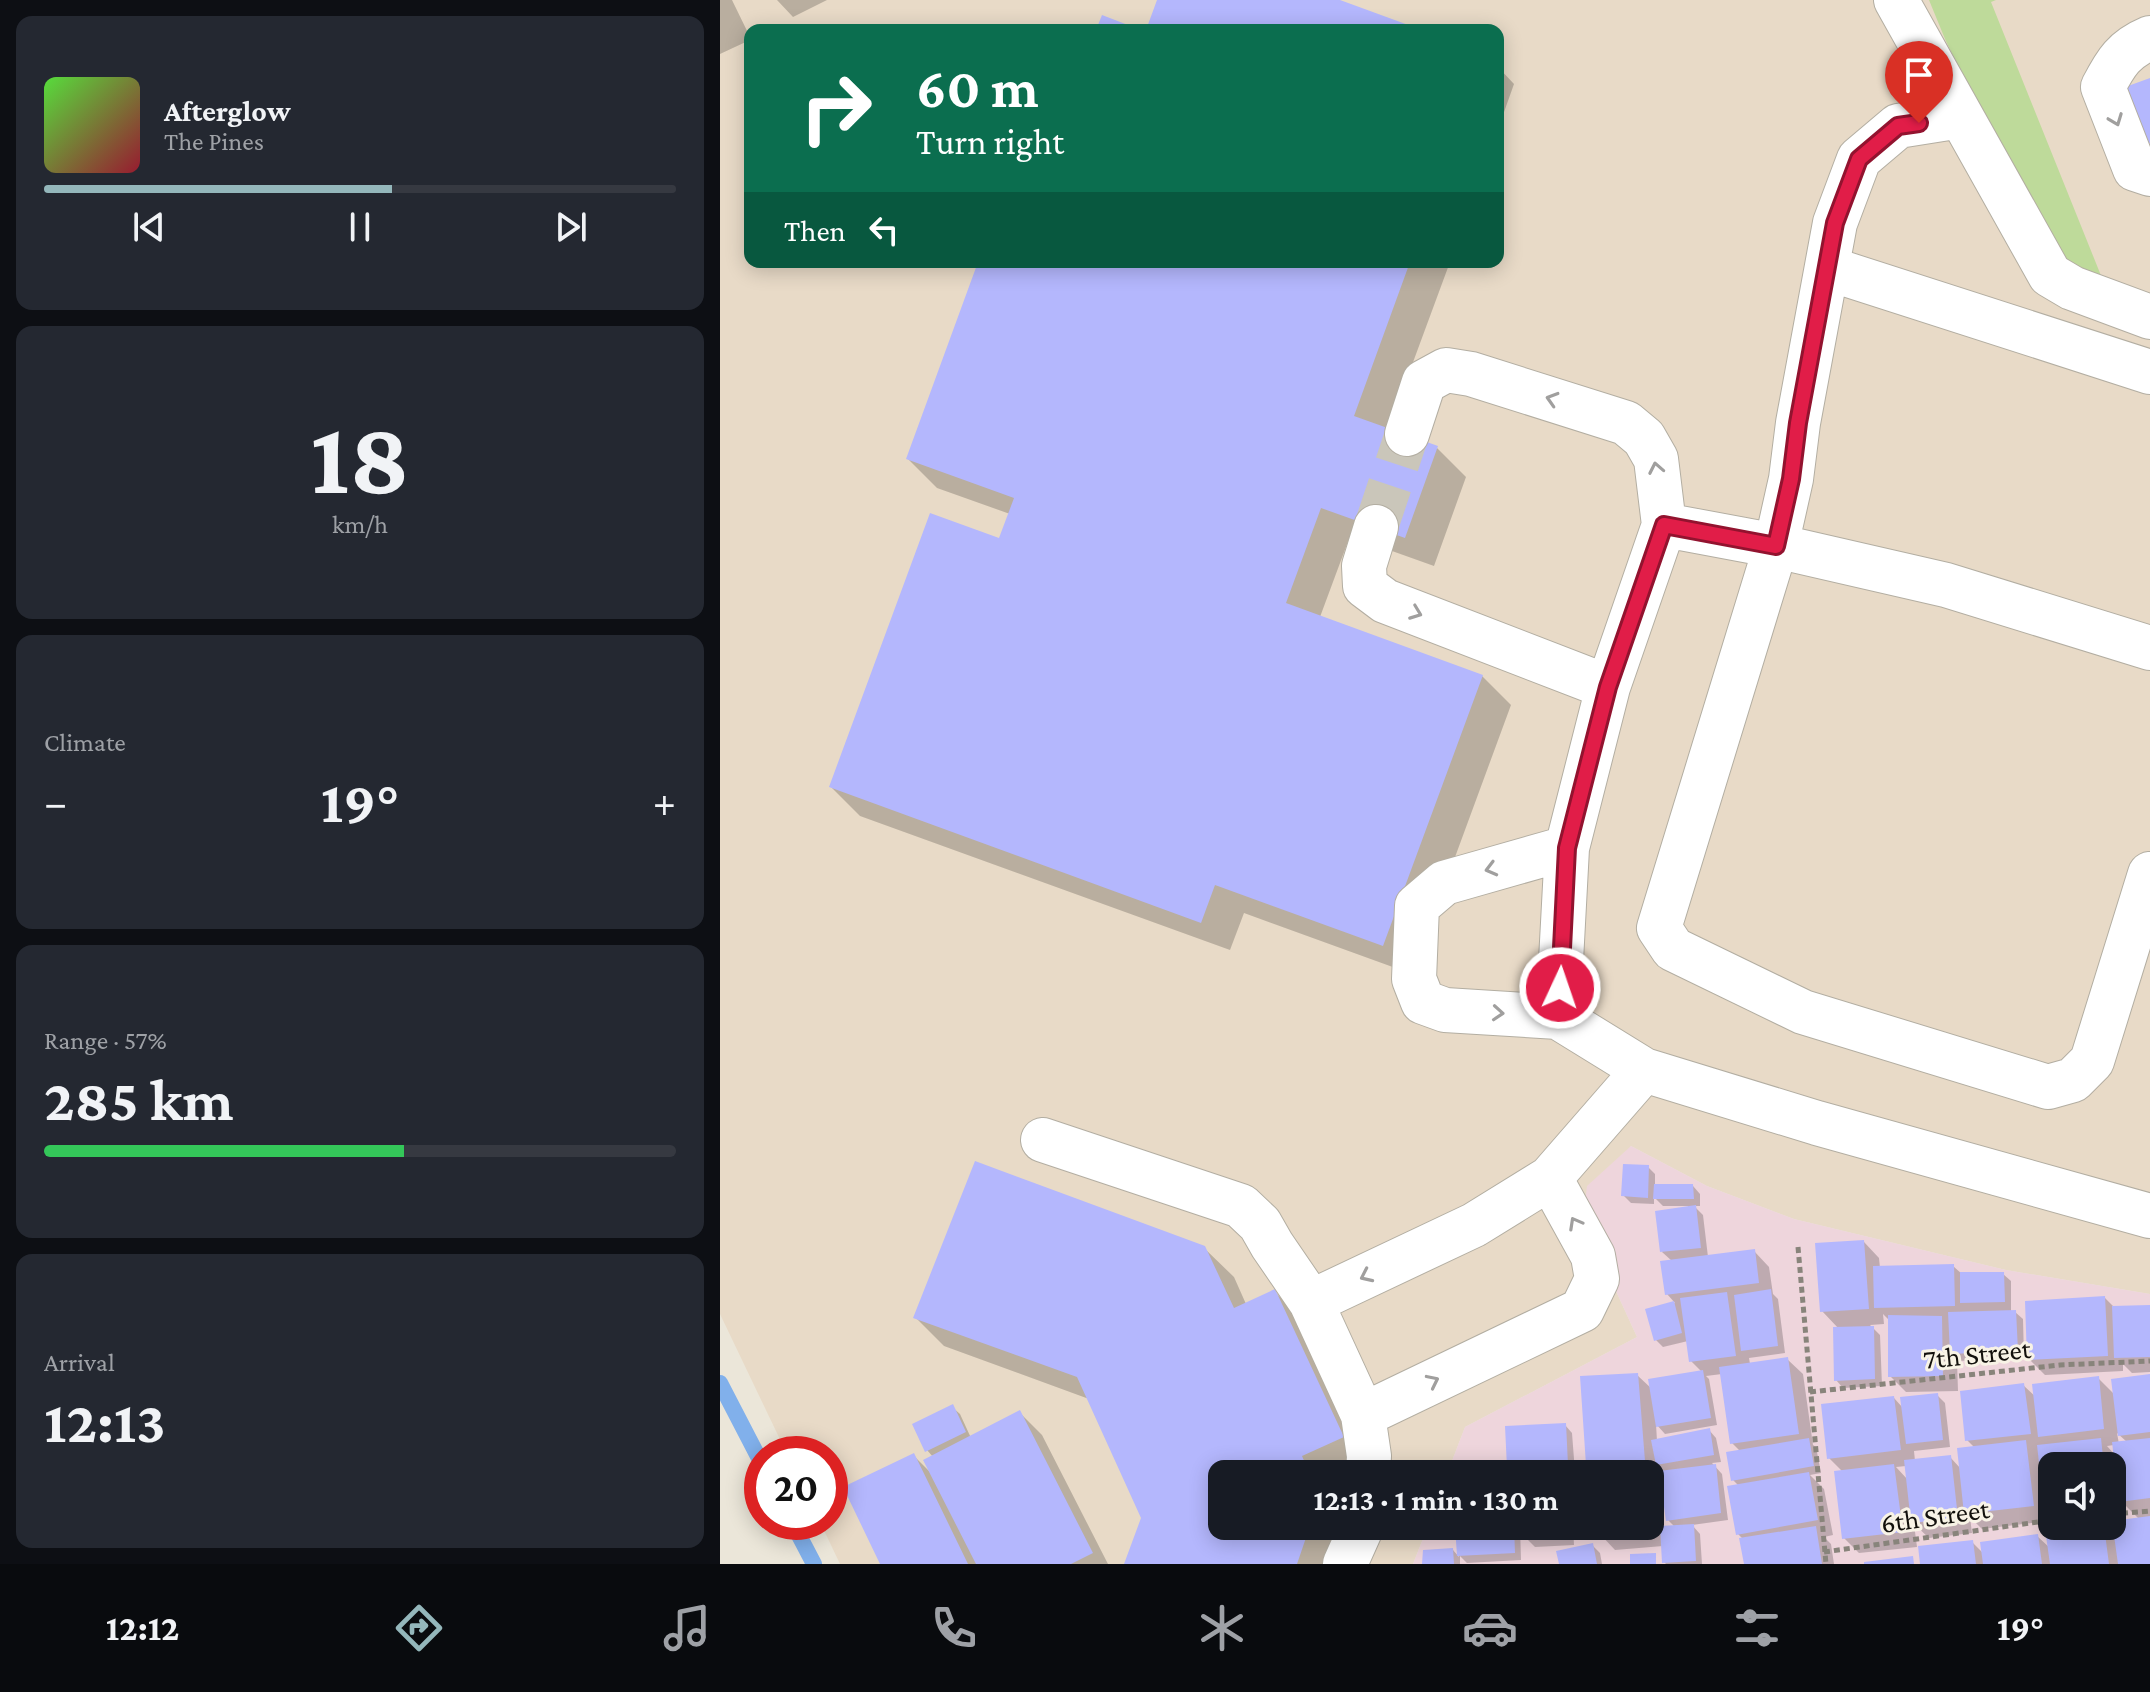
<!DOCTYPE html>
<html lang="en">
<head>
<meta charset="utf-8">
<style>
	body { margin:0; font-family:"Crimson Pro",serif; background:#242831; color:#f1f3f6; height:100vh; display:flex; flex-direction:column; font-size:30px; white-space:nowrap }
	* { box-sizing:border-box; margin:0 }
	p { font-size:26px; color:#9ea1a6 }
	.icon { flex:none; width:44px; height:44px; fill:none; stroke:currentColor; stroke-width:2; stroke-linecap:round; stroke-linejoin:round }
	.map { position:relative; flex:1; overflow:hidden }
	.sheet { display:flex; flex-direction:column; gap:16px; padding:16px; background:#0d0f14; width:720px }
	.sheet>* { flex:none }
	.top-card { position:absolute; left:24px; top:24px; width:760px; height:244px; border-radius:16px; box-shadow:0 4px 20px #0003; background:#0b6e4f; color:#fff; overflow:hidden }
	.controls { position:absolute; left:1318px; top:1452px; display:grid; gap:16px }
	.controls a { display:grid; place-items:center; width:88px; height:88px; border-radius:16px; background:#171b24; box-shadow:0 4px 20px #0003; font-size:40px }
	.speed { position:absolute; left:24px; top:1436px; display:flex; gap:16px; font-size:40px; font-weight:700; text-align:center }
	.speed>* { display:grid; place-content:center; width:104px; height:104px; border-radius:50%; background:#171b24; box-shadow:0 4px 20px #0003; line-height:1 }
	.speed .limit { border:12px solid #d22; background:#fff; color:#111 }
	.pin { position:absolute; display:grid; place-items:center; width:68px; height:68px; color:#fff; margin:-82px -34px; border-radius:50% 50% 50% 0; rotate:-45deg; box-shadow:0 0 8px #0007 }
	.pin .icon { rotate:45deg }
	.me { position:absolute; width:88px; margin:-44px; rotate:3deg; stroke-linejoin:round; filter:drop-shadow(0 0 6px #0008) }
	.turn { display:flex; align-items:center; gap:28px; height:168px; padding:0 40px; font-size:36px }
	.turn .icon { width:104px; height:104px; stroke-width:2.5 }
	.turn b { display:block; font-size:56px; line-height:68px }
	.then { display:flex; align-items:center; height:76px; padding:0 40px; background:#0003; gap:16px; font-size:30px }
	.big { font-size:60px; font-weight:700; line-height:1.1 }
	.sheet .widget { flex:1; display:flex; flex-direction:column; justify-content:center; gap:12px; min-width:0; padding:0 28px; border-radius:16px; background:#242831 }
	.sheet .dial { align-items:center; gap:0 }
	.dial b { font-size:104px; line-height:1 }
	.song { display:flex; align-items:center; gap:24px }
	.cover { width:96px; height:96px; border-radius:12px; background:linear-gradient(135deg,hsl(110 70% 55%),hsl(350 70% 35%)) }
	.played { height:8px; border-radius:4px; background:linear-gradient(90deg,#94b7bb 55%,#363941 55%) }
	.keys { display:flex; justify-content:space-around; direction:ltr }
	.heat { display:flex; justify-content:space-between; align-items:center; font-size:44px; direction:ltr }
	.charge { height:12px; border-radius:6px; background:linear-gradient(90deg,#34c759 57%,#363941 0) }
	.trip { position:absolute; left:488px; top:1460px; width:456px; height:80px; border-radius:16px; background:#171b24; box-shadow:0 4px 20px #0003; font-weight:700; line-height:80px; text-align:center }
	.tabs { display:flex; height:128px; justify-content:space-around; align-items:center; background:#090b0e; color:#9ea1a6 }
	.tabs .icon { width:56px; height:56px }
	.tabs .selected { color:#94b7bb }
	.tabs b { font-size:36px; color:#f1f3f6 }
	main { display:flex; flex:1; min-height:0 }
	.map>svg:first-child { display:block }
	.commercial { fill:#e8dac7; fill-rule:evenodd }
	.industrial { fill:#eed5dc; fill-rule:evenodd }
	.green { fill:#beda9a }
	.shadow { fill:#0003; fill-rule:evenodd }
	.lines { fill:none; stroke-linecap:round; stroke-linejoin:round }
	.stream { stroke:#81b0eb; stroke-width:16 }
	.building { fill:#b4b7fd }
	.minor-tunnel { stroke:#cac6ba; stroke-width:44; stroke-dasharray:44 22; stroke-linecap:butt }
	.minor-casing { stroke:#b3aea2; stroke-width:46 }
	.path { stroke:#88847b; stroke-width:5; stroke-dasharray:6 4; stroke-linecap:butt }
	.minor { stroke:#fff; stroke-width:44 }
	.oneway { stroke:#a09f9e }
	.route-casing { stroke:#92132f; stroke-width:20 }
	.route { stroke:#e11d48; stroke-width:14 }
	.labels { text-anchor:middle; dominant-baseline:central; stroke-width:6; stroke-linejoin:round; paint-order:stroke }
	.street-label { font-size:28px; fill:#12100c; stroke:#f8f3e6 }
</style>
</head>
<body>
<main>
<section class="sheet">
<div class="widget">
<div class="song"><i class="cover"></i><div><b>Afterglow</b><p>The Pines</p></div></div>
<div class="played"></div>
<div class="keys"><svg class="icon" aria-label="previous" viewBox="0 0 24 24"><path d="M18 5L8 12l10 7zM5 5v14"/></svg><svg class="icon" aria-label="pause" viewBox="0 0 24 24"><path d="M8 5v14M16 5v14"/></svg><svg class="icon" aria-label="next" viewBox="0 0 24 24"><path d="M6 5l10 7-10 7zM19 5v14"/></svg></div>
</div>
<div class="widget dial"><b>18</b><p>km/h</p></div>
<div class="widget"><p>Climate</p>
<div class="heat"><a>−</a><b class="big">19°</b><a>+</a></div>
</div>
<div class="widget"><p>Range · 57%</p><b class="big">285 km</b><div class="charge"></div></div>
<div class="widget"><p>Arrival</p><b class="big">12:13</b></div>
</section>
<div class="map">
<svg width="1430" height="1564" viewBox="0 0 1430 1564">
	<rect width="100%" height="100%" fill="#ebe6d9"/>
	<path class="commercial" d="M0,0h1430v1294l-144,-24 -212,-51 -87,-33 -76,-40 -48,73 54,118 -172,90 -18,47h-225v52h206l-15,38h-573l-20,-42h10v-68h-43l-67,-140zM30,30h748v232h-748z"/>
	<path class="industrial" d="M911,1146l76,40 87,33 212,51 144,24v270h-737l15,-38h222v-52h-203l18,-47 172,-90 -54,-118 4,-33zM1332,1466h60v60h-60z"/>
	<path class="green" d="M1209,0h67l-5,2 117,291 -43,-31 -49,-74 -71,-149z"/>
	<path class="shadow" d="M0,0h12l18,37v3l-30,14z
		M57,0h50l-34,17z
		M778,67l16,17 -16,45z
		M260,262h470l-62,168 49,18 29,29 -32,89 -84,-30 -30,81 162,59 29,29 -99,269 -168,-61 -14,37 -370,-134 -29,-29 169,-246 10,-27 -73,-26 -29,-29z
		M928,1167l7,7v12h38l7,8v12h-6l9,9 5,42 46,-6 15,16 4,27 5,5 7,54 -36,5 1,6 37,-5 16,15 10,71 3,2 5,26 -11,2 14,14 9,46 -9,2 7,7 3,20h-88l-2,-24 -6,-6 1,-48 -6,-6 7,-29 -8,-8 -10,-69 -16,2 3,3 8,46 -52,9 -9,-10 1,17 52,-11 7,8 5,24 -9,1 10,11 6,46 -36,5 8,9 2,30h-36l-2,-2 -1,-16 -48,4 -15,-16 -1,-8h51v-45l6,7 3,40 16,-1 -7,-7 -6,-45 -64,-1 -10,-9 49,-90 15,14 50,-17 -11,-11 -3,-20 -25,6 -7,-7 -8,-30 27,-7 -8,-9 5,-33 -10,-9 27,-44 -1,-2h-25l-9,-9v7l-23,-1 -8,-8z
		M1144,1242l15,16 1,10 73,-2 9,8h41l8,7v31h4l8,7 1,39 -67,3 1,30 -52,1 -16,-16v-55l-7,-7 1,10 -14,1 10,10 2,51 -39,2 -7,-8 3,-51 -17,-18z
		M484,1248l30,29 12,27 28,-13 29,29 68,146 -18,8h-131v52h126l-12,38h-210l18,-47 -55,-118 -145,-53 -29,-29z
		M1385,1298l10,10 35,-1v65l-18,1 -9,-9v7l-78,4 -16,-16z
		M1430,1376v188h-228l50,-22 11,11 54,-17 13,12 34,-22h21l12,12 23,-18 -19,-19 2,15 -11,1v-51h-60v46l-5,-5 1,14 -66,8 -12,-12 2,16 -43,5 -15,-14 3,23 -58,6 -15,-15 -1,-66 -14,-14 65,-60 9,10 34,-13 8,8 5,44 -36,4 1,10 35,-4 11,12 14,-21 -8,-8 56,-55 13,12 62,-19 17,17zM1397,1433l10,9 -8,2zM1394,1445l1,10 -8,-9zM1186,1466l2,14 -12,-13z
		M232,1407l8,7 11,24 49,-25 22,22 66,129h-226l31,-109 17,17 3,-15 -6,-7z
		M845,1425l7,8 3,39h-13l2,2h-48l-7,-7z
		M737,1526h63l1,34 -54,3 -7,-7v8h-36l29,-14 6,7z
		M806,1526h47l1,19 -39,2 -8,-8z
		M873,1546l7,7 2,11h-41z"/>
	<g class="lines">
		<path class="stream" d="M0,1383l42,81
			M72,1522l22,42"/>
	</g>
	<path class="building" d="M437,0h183l82,30h-276z
		M382,15l39,15h-45z
		M1430,78v65l-11,4 -22,-57z
		M258,262h432l-56,154 84,30 -33,92 -84,-30 -35,95 197,72 -100,271 -168,-61 -14,38 -372,-136 101,-274 69,25 15,-40 -108,-39z
		M255,1161l230,85 29,62 41,-19 69,148 -42,19 8,18h-88v52h88l-13,38h-173l17,-46 -64,-141 -164,-59z
		M903,1164l26,1 -1,33 -27,-2z
		M934,1184h39l1,15h-41z
		M976,1205l5,43 -41,4 -5,-41z
		M1144,1240l5,69 -49,3 -5,-69z
		M1035,1249l4,34 -94,12 -5,-34z
		M1234,1264l1,42 -81,2 -1,-42z
		M1240,1272h44l1,30 -45,1z
		M1051,1289l7,57 -37,5 -7,-56z
		M1007,1292l9,64 -47,6 -9,-64z
		M1385,1296l3,60 -81,4 -2,-59z
		M954,1301l8,32 -28,8 -9,-32z
		M1430,1305v52l-36,1 -2,-52z
		M1296,1310l2,41 -68,3 -2,-42z
		M1168,1315l54,1 1,60 -55,1z
		M1154,1326l1,53 -41,2 -1,-54z
		M1068,1357l11,77 -69,10 -11,-77z
		M983,1370l8,48 -55,9 -8,-48z
		M918,1373l7,88 -59,4 -6,-89z
		M1430,1374v58l-32,4 -7,-57z
		M1379,1376l5,53 -66,8 -6,-53z
		M1304,1383l7,51 -66,7 -5,-50z
		M1218,1393l5,47 -37,4 -6,-47z
		M1174,1396l7,54 -74,9 -6,-55z
		M233,1404l13,28 -41,20 -13,-28z
		M300,1410l73,143 -22,11h-95l-53,-104z
		M846,1423l2,42 -61,3 -2,-42z
		M990,1428l4,27 -58,10 -5,-25z
		M1089,1438l5,28 -83,15 -5,-29z
		M1381,1438l3,28h-52v41l-8,1 -7,-63z
		M1430,1438v60l-31,4 -7,-60z
		M1306,1440l8,66 -70,8 -7,-66z
		M194,1453l54,111h-88l-37,-77z
		M1231,1455l7,63 -47,5 -7,-63z
		M996,1464l5,49 -55,8 -7,-50z
		M1174,1464l9,68 -61,7 -8,-68z
		M1089,1472l9,48 -82,15 -9,-49z
		M1430,1516v48h-32l-6,-43z
		M974,1524l2,37 -34,2 -2,-37z
		M735,1526h59l1,27 -58,3z
		M804,1526h43v12l-42,2z
		M877,1526h48l1,6 -48,3z
		M1096,1526l6,38h-78l-5,-26z
		M1348,1526h36l5,38h-59l-5,-35z
		M1318,1534l4,30h-59l-3,-22z
		M1253,1540l3,24h-56l-2,-18z
		M873,1543l4,21h-38l-3,-13z
		M733,1548l1,16h-32l1,-14z
		M936,1553v11h-26v-10z
		M1193,1556l1,8h-50v-2z"/>
	<g class="lines">
		<path class="minor-tunnel" d="M656,527l31,-93"/>
		<g class="minor-casing">
			<path id="minor" d="M1176,0l154,275 22,13 78,29
				M1430,38c-26,11 -34,24 -47,49l32,82 15,5
				M1241,116l-63,10 -39,33 -24,64 -37,200 -7,56 -15,67 -117,382 14,21 130,63 245,75 25,-7 19,-19 58,-187
				M1107,268l323,104
				M687,434l17,-52 22,-12 25,4 155,49 18,15 12,21 8,66 -56,162 -41,161 -9,169 86,53 173,53 333,93
				M944,525l112,21 170,39 204,63
				M656,527l-12,39 1,20 20,15 223,86
				M838,1017l-113,-7 -22,-8 -9,-23 3,-73 27,-23 123,-35
				M323,1140l198,66 19,18 12,21 39,57 52,113 6,41 -1,18
				M830,1178l94,-108
				M591,1302l163,-77 76,-47 43,78 4,23 -15,31 -219,105
				M625,1564l17,-38"/>
		</g>
		<path class="path" d="M1078,1247l28,317
			M1090,1392l250,-27 90,-4
			M1392,1514l38,-3
			M1104,1552l228,-32"/>
		<use href="#minor" class="minor"/>
	</g>
	<defs><path id="oneway-chevron" d="M-2-3.5L2.5 0L-2 3.5" fill="none" stroke-width="1.6" stroke-linecap="round" stroke-linejoin="round" transform="scale(2)"/></defs>
	<g class="oneway">
		<use href="#oneway-chevron" transform="translate(1396 120) rotate(69)"/>
		<use href="#oneway-chevron" transform="translate(832 399) rotate(-163)"/>
		<use href="#oneway-chevron" transform="translate(936 468) rotate(-101)"/>
		<use href="#oneway-chevron" transform="translate(696 613) rotate(21)"/>
		<use href="#oneway-chevron" transform="translate(771 869) rotate(165)"/>
		<use href="#oneway-chevron" transform="translate(778 1013) rotate(4)"/>
		<use href="#oneway-chevron" transform="translate(855 1223) rotate(-119)"/>
		<use href="#oneway-chevron" transform="translate(646 1276) rotate(155)"/>
		<use href="#oneway-chevron" transform="translate(713 1381) rotate(-26)"/>
	</g>
	<g class="lines">
		<g class="route-casing">
			<path id="route" d="M840,988l7,-140 41,-161 56,-162 112,21 15,-67 7,-56 37,-200 24,-64 39,-33 21,-3"/>
		</g>
		<use href="#route" class="route"/>
	</g>
	<g class="labels">
		<g class="street-label">
			<text transform="translate(1257 1354) rotate(-6)">7th Street</text>
			<text transform="translate(1215 1516) rotate(-8)">6th Street</text>
		</g>
	</g>
</svg>
<div class="controls">
<a><svg class="icon" aria-label="sound" viewBox="0 0 24 24"><path d="M4 9h4l5-4v14l-5-4H4zM17 9q2 3 0 6"/></svg></a>
</div>
<div class="speed"><div class="limit">20</div></div>
<div class="pin" style="left:1199px;top:123px;background:#d93025"><svg class="icon" aria-label="arrive" viewBox="0 0 24 24"><path d="M6 21V4h12l-3 4 3 4H6"/></svg></div>
<svg class="me" style="left:840px;top:988px" viewBox="-20 -20 40 40"><circle r="17" fill="#e11d48" stroke="#fff" stroke-width="3"/><path d="M0-11L8 9 0 5-8 9z" fill="#fff"/></svg>
<div class="trip">12:13 · 1 min · 130 m</div>
<div class="top-card">
<div class="turn"><svg class="icon" aria-label="right" viewBox="0 0 24 24"><path d="M7 20v-9h11M14 6l5 5-5 5"/></svg><div><b>60 m</b>Turn right</div></div>
<div class="then">Then<svg class="icon" aria-label="left" viewBox="0 0 24 24"><path d="M17 20v-9H6M10 6l-5 5 5 5"/></svg></div>
</div>
</div>
</main>
<nav class="tabs">
<b>12:12</b>
<svg class="icon selected" aria-label="directions" viewBox="0 0 24 24"><path d="M12 3l9 9-9 9-9-9zM9 14v-3h6M13 9l2 2-2 2"/></svg>
<svg class="icon" aria-label="music" viewBox="0 0 24 24"><path d="M9 18V5l10-2v13"/><circle cx="6" cy="18" r="3"/><circle cx="16" cy="16" r="3"/></svg>
<svg class="icon" aria-label="phone" viewBox="0 0 24 24"><path d="M5 4h4l2 5-3 2q2 4 5 5l2-3 5 2v4C11 20 4 13 5 4z"/></svg>
<svg class="icon" aria-label="climate" viewBox="0 0 24 24"><path d="M12 3v18M4 7l16 10M4 17L20 7"/></svg>
<svg class="icon" aria-label="car" viewBox="0 0 24 24"><path d="M5 17H2v-5l4-1 3-4h7l3 4 3 1v5h-3M9 17h6M6 11h13"/><circle cx="7" cy="17" r="2"/><circle cx="17" cy="17" r="2"/></svg>
<svg class="icon" aria-label="filters" viewBox="0 0 24 24"><path d="M4 7h16M4 17h16"/><circle cx="9" cy="7" r="2"/><circle cx="15" cy="17" r="2"/></svg>
<b>19°</b>
</nav>
</body>
</html>
